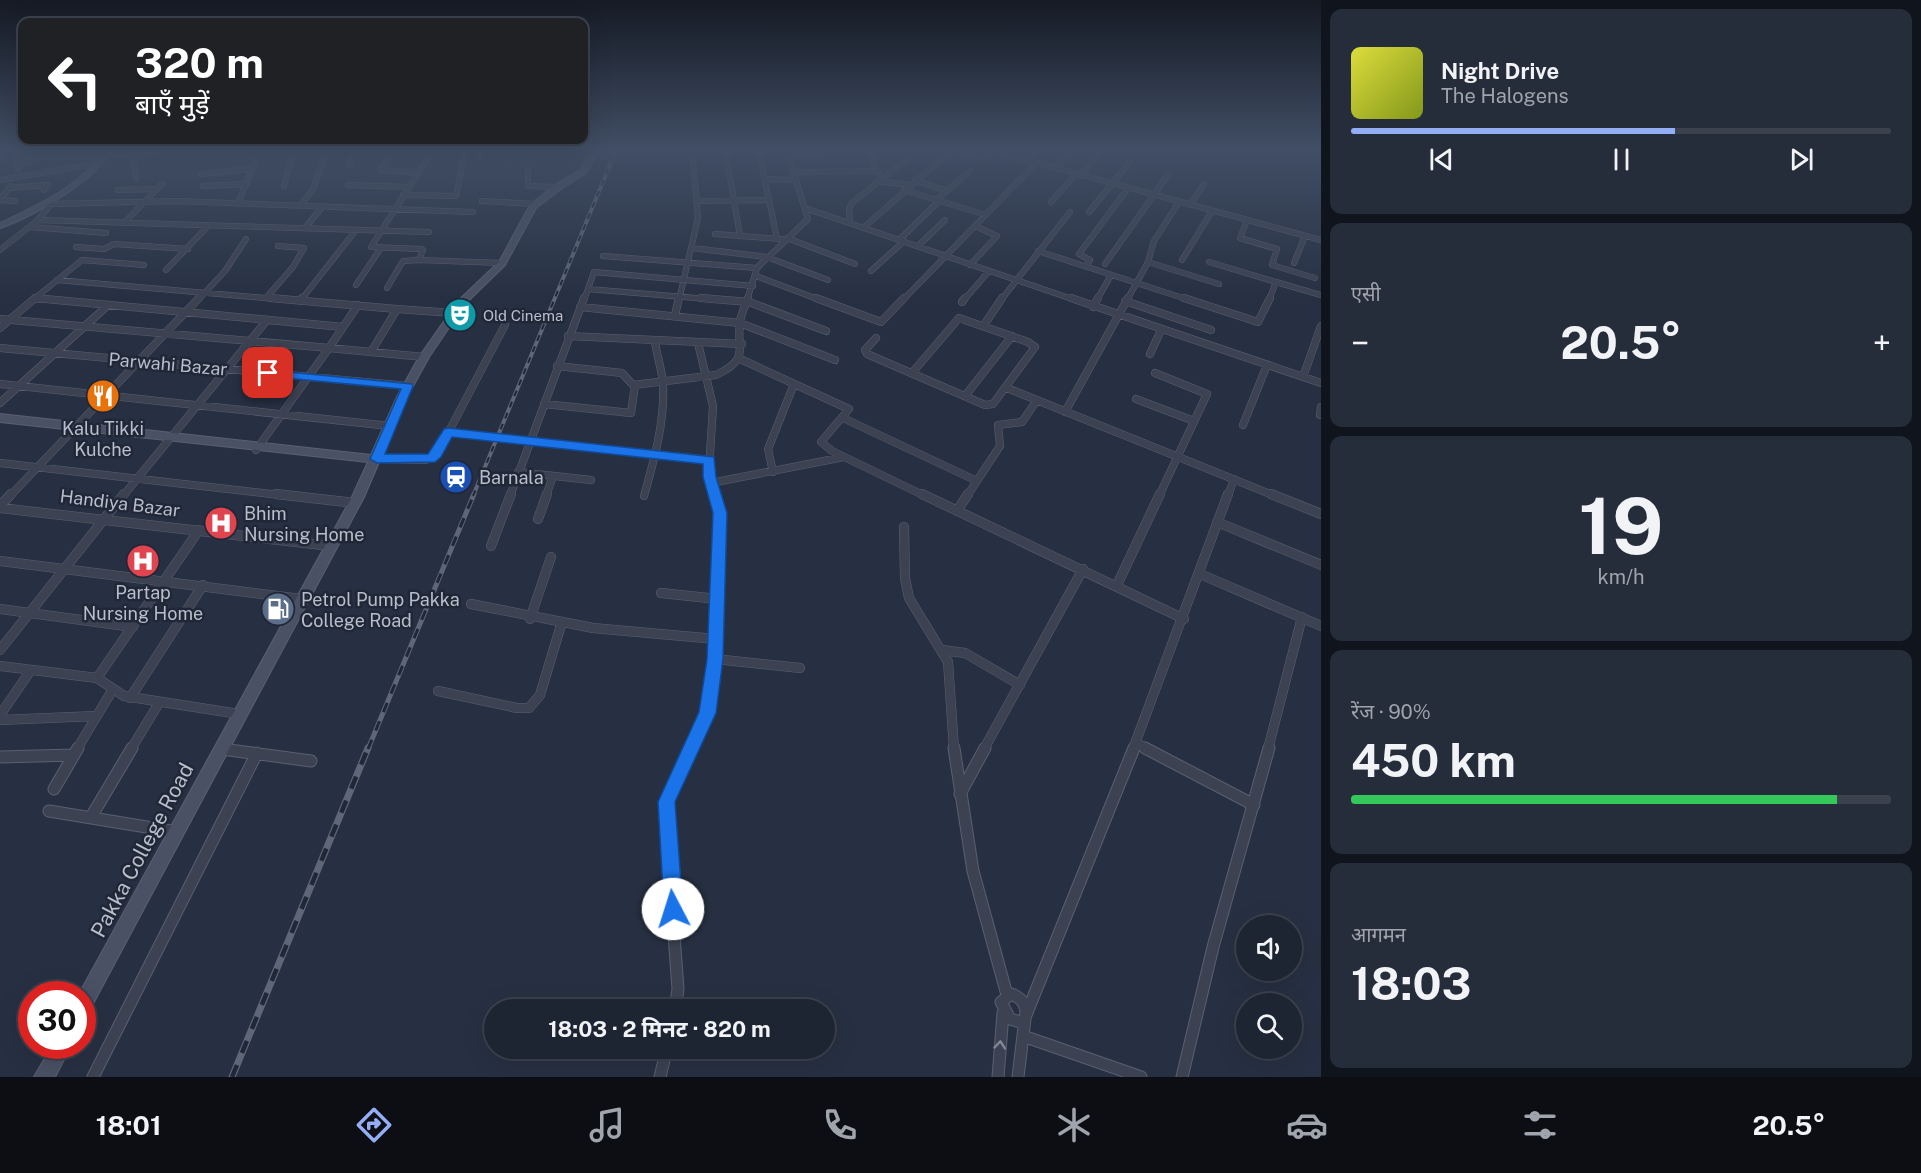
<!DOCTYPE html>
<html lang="hi">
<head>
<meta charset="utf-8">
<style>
	body { margin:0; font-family:"Public Sans","Noto Sans Devanagari",sans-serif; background:#252c3a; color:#f1f3f6; height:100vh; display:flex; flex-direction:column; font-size:22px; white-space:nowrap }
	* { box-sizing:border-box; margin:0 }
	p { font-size:20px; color:#a0a4ac }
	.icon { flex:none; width:33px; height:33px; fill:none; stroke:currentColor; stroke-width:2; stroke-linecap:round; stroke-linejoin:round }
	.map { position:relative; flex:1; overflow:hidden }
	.sheet { display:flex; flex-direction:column; gap:9px; padding:9px; background:#10141c; width:600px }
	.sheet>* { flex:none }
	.guide { position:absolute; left:18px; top:18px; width:570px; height:126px; border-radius:12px; box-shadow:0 6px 24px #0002,0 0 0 2px #3b414d; background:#202124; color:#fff; overflow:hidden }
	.controls { position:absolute; left:1236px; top:915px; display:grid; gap:12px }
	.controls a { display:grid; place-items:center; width:66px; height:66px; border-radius:50%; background:#1d2432; box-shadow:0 6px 24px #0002,0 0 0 2px #3b414d; font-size:30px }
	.speed { position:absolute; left:18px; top:981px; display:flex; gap:12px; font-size:30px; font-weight:700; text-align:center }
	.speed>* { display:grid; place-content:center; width:78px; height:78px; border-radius:50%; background:#1d2432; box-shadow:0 6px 24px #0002,0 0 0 2px #3b414d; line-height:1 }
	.speed .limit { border:9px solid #d22; background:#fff; color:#111 }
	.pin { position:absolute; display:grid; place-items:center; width:51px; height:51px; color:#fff; margin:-26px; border-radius:12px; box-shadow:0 3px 9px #0006 }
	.me { position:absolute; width:66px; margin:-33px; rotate:355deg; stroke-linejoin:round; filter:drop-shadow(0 0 4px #0008) }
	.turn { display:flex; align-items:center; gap:21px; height:126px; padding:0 18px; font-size:27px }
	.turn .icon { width:78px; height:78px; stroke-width:2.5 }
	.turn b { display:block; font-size:42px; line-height:51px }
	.big { font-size:45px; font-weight:700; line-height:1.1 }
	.sheet .card { flex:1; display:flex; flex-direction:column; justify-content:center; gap:9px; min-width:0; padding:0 21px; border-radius:12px; background:#252c3a }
	.sheet .dial { align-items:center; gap:0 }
	.dial b { font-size:78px; line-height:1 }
	.song { display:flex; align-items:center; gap:18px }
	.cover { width:72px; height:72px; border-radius:9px; background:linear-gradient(135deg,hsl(60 70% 55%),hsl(70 70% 35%)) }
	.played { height:6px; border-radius:3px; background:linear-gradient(90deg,#94aef5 60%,#3b414d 60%) }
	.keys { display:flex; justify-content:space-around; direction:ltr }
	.heat { display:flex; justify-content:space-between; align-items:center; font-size:33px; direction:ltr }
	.charge { height:9px; border-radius:4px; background:linear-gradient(90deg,#34c759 90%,#3b414d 0) }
	.trip { position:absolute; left:484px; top:999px; width:351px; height:60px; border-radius:30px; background:#1d2432; box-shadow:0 6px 24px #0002,0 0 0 2px #3b414d; font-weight:700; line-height:60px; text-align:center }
	.tab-bar { display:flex; height:96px; justify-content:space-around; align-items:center; background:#0c0e14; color:#a0a4ac }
	.tab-bar .icon { width:42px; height:42px }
	.tab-bar .on { color:#94aef5 }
	.tab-bar b { font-size:27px; color:#f1f3f6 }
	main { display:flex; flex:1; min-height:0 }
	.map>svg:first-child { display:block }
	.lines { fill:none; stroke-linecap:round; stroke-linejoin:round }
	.street-far3-casing { stroke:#5a606f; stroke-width:6 }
	.street-far2-casing { stroke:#5a606f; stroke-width:8 }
	.street-far1-casing { stroke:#5a606f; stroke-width:10 }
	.street-casing { stroke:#5a606f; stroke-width:13 }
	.secondary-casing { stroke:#5a606f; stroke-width:2 }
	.street-far3 { stroke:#3c4252; stroke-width:5 }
	.street-far2 { stroke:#3c4252; stroke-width:7 }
	.street-far1 { stroke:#3c4252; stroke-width:9 }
	.street { stroke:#3c4252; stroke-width:11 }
	.secondary { fill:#4a5164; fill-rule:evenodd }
	.rail-far2-casing { stroke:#5e6678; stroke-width:4 }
	.rail-far1-casing { stroke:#5e6678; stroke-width:5 }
	.rail-casing { stroke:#5e6678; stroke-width:7 }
	.rail-far2 { stroke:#202737; stroke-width:2; stroke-dasharray:6; stroke-linecap:butt }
	.rail-far1 { stroke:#202737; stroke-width:3; stroke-dasharray:10; stroke-linecap:butt }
	.rail { stroke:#202737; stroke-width:4.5; stroke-dasharray:13; stroke-linecap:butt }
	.oneway { stroke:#818695 }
	.route { fill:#1a73e8; stroke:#114b97; stroke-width:1.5 }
	.labels { text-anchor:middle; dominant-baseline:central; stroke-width:5; stroke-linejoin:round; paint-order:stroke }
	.far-poi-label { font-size:15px; fill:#b9becb; stroke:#202737; text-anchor:start }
	.street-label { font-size:18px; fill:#b9becb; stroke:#202737 }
	.poi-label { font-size:18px; fill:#b9becb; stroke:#202737; text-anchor:start }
	.near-street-label { font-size:21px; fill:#b9becb; stroke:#202737 }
</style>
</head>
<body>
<main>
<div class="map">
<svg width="1321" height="1077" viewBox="0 0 1321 1077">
	<rect width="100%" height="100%" fill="#273042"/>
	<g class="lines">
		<g class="street-far3-casing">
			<path id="street-far3" d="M8,148l13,3 -6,7 3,11
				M394,148l-13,22 37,3
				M434,148l-63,99 50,2 2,1 -4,10 83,3
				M725,148l15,88
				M758,148l19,90
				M867,148l12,26
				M1071,148l27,7 -17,20
				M948,149l35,9 14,-9
				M994,151l327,89
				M133,154l3,24
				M788,154l41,-1
				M480,157l1,-9
				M1027,160l12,-12
				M19,165l17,-8h68
				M350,165l6,-17
				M1054,168l19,-20
				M528,170v16l30,1
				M793,172l85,-1
				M201,174l50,-5
				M766,179l30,1
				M0,180l100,-17
				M915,180l32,11
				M876,181l34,4
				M348,185l60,2
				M203,186l44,-2
				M284,186l10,-38
				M9,188l39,-3 -4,5
				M118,190l38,-1
				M904,190l82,25
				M403,195l53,1 10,-48
				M0,199l11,-13
				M0,200l15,1
				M936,200l34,-29
				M482,201l54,3
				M697,201l72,-1
				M1051,202l25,-28
				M238,203l23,-55
				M51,204l125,-3 297,11
				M301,205l12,-16 14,-41
				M1190,205l14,-21
				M805,208l270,92
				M1089,212l41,-50
				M38,220l391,12
				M1247,220l-7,18 37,11 -5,16 43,13
				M125,222l37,-38
				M850,223l-1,-14 3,-6 68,-55
				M30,227l76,6
				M305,228l18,-22
				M863,228l89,-78
				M715,234l67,5
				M787,238l68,26
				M899,240l40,-39
				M918,246l27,-26
				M76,247l28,2 10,-5 74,5
				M692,248l75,9 61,23
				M0,250l38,-30 13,-16 -1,-3
				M1038,251l151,49
				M603,256l154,12
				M1182,260l30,-49
				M1148,262l71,22
				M1209,262l67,20
				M1294,263l11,-27
				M1105,264l63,-89
				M970,265l27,-29 -22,-10
				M1086,267l4,-7 -11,-6 49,-66
				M166,270l42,-44
				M871,271l33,-30
				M756,276l64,24
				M57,280l231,20
				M356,285l25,-37
				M387,288l16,-27 16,-1
				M588,289l132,11
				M266,298l27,-31 11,-19 -26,-2
				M41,300l-7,-1 48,-39 62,5
				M198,300l27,-29 21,-32
				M301,300l55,-70
				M584,300l10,-28 159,14
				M679,300l19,-82 -6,-70
				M747,300l10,-32 51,-49 -22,-71
				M903,300l133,-137
				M964,300l25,-29
				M1001,300l69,-88
				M1097,300l14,-25
				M1127,300l21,-38 6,-21 25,-39
				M1269,300l7,-18 45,13"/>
		</g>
		<g class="street-far2-casing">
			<path id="street-far2" d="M35,298l308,29
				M270,298l127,11
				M701,298l48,4 77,29
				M816,298l65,24 23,-24
				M1071,298l250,85
				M1184,298l74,24 12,-24
				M300,301l2,-3
				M1125,301l86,29
				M962,302l3,-4
				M580,307l160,16 95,37
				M1093,307l5,-9
				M675,315l4,-17
				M0,319l329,29 29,-43
				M984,325l18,-27
				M0,328l34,-29
				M568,336l174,8
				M876,338l-11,12 2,4 118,51 8,-1 42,-57 -7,-5 -69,-24 -47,55
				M698,343l15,63 -4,64 7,26
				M0,348l408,38
				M371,352l26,-43 56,4
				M1150,354l11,-24
				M738,358l111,51 -28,33 11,9 93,45
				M557,366l65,7 11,12 83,-10c35,-17 20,-25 24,-53 1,-8 5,-16 8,-24
				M1155,373l52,21 -48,102
				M1303,377l18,-51
				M0,384l390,42
				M1007,388l268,108
				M965,396l47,-60
				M1136,399l58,22
				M0,403l106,-96
				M544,404l87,9 4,-28
				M1065,412l63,-114
				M1320,415l1,-8
				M843,418l134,63
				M1243,425l24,-60
				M448,432l261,28
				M256,450l73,-102 95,9
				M377,459l49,1 11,-6 68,-129
				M0,463l289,33
				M518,472l73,8
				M773,472l-5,-23 26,-65
				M711,483l133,-26
				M10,496l189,-198
				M123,496l144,-176
				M510,496l74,-198
				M546,496l7,-20
				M644,496c10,-36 21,-74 19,-112 -1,-14 -6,-28 -8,-42
				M967,496l33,-50 -2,-21 24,-3 15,-22
				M1228,496l6,-17"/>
		</g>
		<g class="street-far1-casing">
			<path id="street-far1" d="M276,494l79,9
				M922,494l262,125
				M1271,494l50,20
				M0,506l11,-12
				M0,508l331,38
				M957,511l11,-17
				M538,519l9,-25
				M1217,522l104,43
				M904,527l1,51 4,20 39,64 6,87
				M491,546l20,-52
				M0,561l301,38
				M1200,574l121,52
				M1117,585l43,-91
				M661,593l57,6
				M471,604l122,24 123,11
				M0,609l133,18
				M530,619l21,-62
				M0,650l124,-156
				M942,650l23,3 55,32
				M715,659l85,9
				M0,666l97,12 27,18 115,18
				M97,678l102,-148
				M438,691l79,17h12l11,-13 21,-70
				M130,698l73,-113
				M0,715l31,-45
				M0,720l96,-4
				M1136,743l12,6
				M77,749l36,-60
				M131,749l28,-46
				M222,749h2
				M689,749l21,-45 8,-105 2,-86 -5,-19
				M984,749l99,-180
				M1133,749l95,-255
				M1268,749l34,-132"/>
		</g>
		<g class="street-casing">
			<path id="street" d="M954,748l19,123 34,124
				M1145,748l109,57
				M222,749l89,12
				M0,757l74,-2
				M54,789l24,-41
				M960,794l25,-46
				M49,811l128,21
				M91,817l41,-69
				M1011,994c12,4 17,13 14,25l-4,3 -11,-3 -9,-17z
				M675,1010l3,-21 -13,-175 5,-23 20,-43
				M1026,1015l108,-267
				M1023,1036l118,41
				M93,1077l164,-324
				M660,1077l7,-29
				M998,1077l5,-64
				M1018,1077l7,-58
				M1182,1077l31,-130 56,-199"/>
		</g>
		<g class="secondary-casing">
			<path id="secondary" d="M95,148h7l5,4 101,-4 -3,2 -72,6h-26c-16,27 -77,62 -107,72v-5c32,-15 83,-38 101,-69z
				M595,148h6l-15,25 -25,16 -25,19 -31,57 -40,39 -36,53 -22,40 -26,60 1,2 -3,3 -15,35 -276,516 -6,3v-22h-3l273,-497 16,-35 -368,-40v-8l371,41 26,-58 22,-40 40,-57 40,-38 31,-57 25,-20 25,-15z
				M52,1046h19l-16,31h-21z"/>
		</g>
		<use href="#street-far3" class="street-far3"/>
		<use href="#street-far2" class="street-far2"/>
		<use href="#street-far1" class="street-far1"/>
		<use href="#street" class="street"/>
		<use href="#secondary" class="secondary"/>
		<g class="rail-far2-casing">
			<path id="rail-far2" d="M473,496l144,-348"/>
		</g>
		<g class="rail-far1-casing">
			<path id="rail-far1" d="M368,749l106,-255"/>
		</g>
		<g class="rail-casing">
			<path id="rail" d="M232,1077l136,-329"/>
		</g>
		<use href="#rail-far2" class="rail-far2"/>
		<use href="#rail-far1" class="rail-far1"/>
		<use href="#rail" class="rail"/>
	</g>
	<defs><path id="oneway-chevron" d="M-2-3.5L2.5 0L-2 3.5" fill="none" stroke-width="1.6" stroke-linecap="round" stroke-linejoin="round" transform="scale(1.5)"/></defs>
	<use class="oneway" href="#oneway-chevron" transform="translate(1000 1045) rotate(-85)"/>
	<linearGradient id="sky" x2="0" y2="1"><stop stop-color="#151a24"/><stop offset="0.5" stop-color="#414e65"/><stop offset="1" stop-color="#414e65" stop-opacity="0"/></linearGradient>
	<rect width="1321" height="298" fill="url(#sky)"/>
	<path class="route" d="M268,370l144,14 1,2 -28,68h43l16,-25 4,-1 266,29 2,20 11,36 -4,146 -7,54 -41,89 8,107 -3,6 -7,3 -6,-3 -3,-6 -6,-107 41,-90 8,-53 6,-146 -10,-36v-13l-251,-27 -11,20 -6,5 -58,1 -7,-4 31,-70 -137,-13 -2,-3z"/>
	<defs>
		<g id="theatre-disc" transform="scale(1.725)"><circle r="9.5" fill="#0f9aa8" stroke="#202737"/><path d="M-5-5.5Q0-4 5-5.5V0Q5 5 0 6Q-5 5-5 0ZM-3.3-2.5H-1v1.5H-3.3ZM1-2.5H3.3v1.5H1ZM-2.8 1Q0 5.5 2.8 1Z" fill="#fff"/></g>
		<g id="restaurant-disc" transform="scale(1.725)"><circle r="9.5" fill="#e8710a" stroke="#202737"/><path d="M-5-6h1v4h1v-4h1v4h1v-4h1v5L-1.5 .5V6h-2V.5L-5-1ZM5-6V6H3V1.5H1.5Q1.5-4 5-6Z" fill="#fff"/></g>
		<g id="station-disc" transform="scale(1.725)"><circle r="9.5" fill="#1a4fb4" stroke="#202737"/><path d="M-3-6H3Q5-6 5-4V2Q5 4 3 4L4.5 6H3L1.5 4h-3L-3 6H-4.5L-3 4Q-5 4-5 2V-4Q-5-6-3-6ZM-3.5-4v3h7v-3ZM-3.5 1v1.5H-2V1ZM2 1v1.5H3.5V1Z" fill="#fff"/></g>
		<g id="hospital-disc" transform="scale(1.725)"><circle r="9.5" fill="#e0444e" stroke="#202737"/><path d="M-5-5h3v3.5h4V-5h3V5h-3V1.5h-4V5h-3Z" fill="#fff"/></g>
		<g id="fuel-disc" transform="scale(1.725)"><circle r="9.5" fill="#5c6f8a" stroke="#202737"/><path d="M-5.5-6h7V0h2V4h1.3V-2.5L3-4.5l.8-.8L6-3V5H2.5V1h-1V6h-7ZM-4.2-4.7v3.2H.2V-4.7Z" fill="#fff"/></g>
	</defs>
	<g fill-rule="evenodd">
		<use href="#theatre-disc" x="460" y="315"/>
		<use href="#restaurant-disc" x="103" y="396"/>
		<use href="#station-disc" x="456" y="477"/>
		<use href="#hospital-disc" x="221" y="523"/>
		<use href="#hospital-disc" x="143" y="561"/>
		<use href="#fuel-disc" x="278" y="609"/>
	</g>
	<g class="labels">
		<g class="far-poi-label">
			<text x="483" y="315">Old Cinema</text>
		</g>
		<g class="street-label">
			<text transform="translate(168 364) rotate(5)">Parwahi Bazar</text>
			<text transform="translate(120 503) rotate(7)">Handiya Bazar</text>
		</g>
		<g class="poi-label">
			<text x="103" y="428" text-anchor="middle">Kalu Tikki<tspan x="103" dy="21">Kulche</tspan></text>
			<text x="479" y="477">Barnala</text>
			<text x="244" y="513">Bhim<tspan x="244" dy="21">Nursing Home</tspan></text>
			<text x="143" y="592" text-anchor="middle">Partap<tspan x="143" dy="21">Nursing Home</tspan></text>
			<text x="301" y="599">Petrol Pump Pakka<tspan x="301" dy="21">College Road</tspan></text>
		</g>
		<g class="near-street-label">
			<text transform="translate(142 850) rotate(-62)">Pakka College Road</text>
		</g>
	</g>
</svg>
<div class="controls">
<a><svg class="icon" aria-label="sound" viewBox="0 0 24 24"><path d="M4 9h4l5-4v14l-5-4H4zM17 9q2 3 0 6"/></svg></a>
<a><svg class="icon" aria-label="search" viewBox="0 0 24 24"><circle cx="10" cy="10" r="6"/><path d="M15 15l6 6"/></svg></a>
</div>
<div class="speed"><div class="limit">30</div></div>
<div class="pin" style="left:268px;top:373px;background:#d93025"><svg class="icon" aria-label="arrive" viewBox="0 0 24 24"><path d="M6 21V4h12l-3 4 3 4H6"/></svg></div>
<svg class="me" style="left:673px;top:909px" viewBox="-20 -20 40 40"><circle r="19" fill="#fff"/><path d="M0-13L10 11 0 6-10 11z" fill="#1a73e8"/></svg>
<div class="trip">18:03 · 2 मिनट · 820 m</div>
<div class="guide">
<div class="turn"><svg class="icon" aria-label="left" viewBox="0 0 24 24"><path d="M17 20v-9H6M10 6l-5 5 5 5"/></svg><div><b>320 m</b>बाएँ मुड़ें</div></div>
</div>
</div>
<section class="sheet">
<div class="card">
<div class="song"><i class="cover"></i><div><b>Night Drive</b><p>The Halogens</p></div></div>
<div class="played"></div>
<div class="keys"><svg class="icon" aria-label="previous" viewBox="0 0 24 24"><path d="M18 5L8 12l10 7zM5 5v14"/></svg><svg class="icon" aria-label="pause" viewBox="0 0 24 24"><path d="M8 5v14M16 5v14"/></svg><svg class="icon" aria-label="next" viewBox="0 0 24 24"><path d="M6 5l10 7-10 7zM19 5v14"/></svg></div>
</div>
<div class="card"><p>एसी</p>
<div class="heat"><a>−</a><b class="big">20.5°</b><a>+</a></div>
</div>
<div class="card dial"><b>19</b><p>km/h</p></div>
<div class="card"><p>रेंज · 90%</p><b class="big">450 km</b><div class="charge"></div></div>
<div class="card"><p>आगमन</p><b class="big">18:03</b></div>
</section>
</main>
<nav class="tab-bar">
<b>18:01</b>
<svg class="icon on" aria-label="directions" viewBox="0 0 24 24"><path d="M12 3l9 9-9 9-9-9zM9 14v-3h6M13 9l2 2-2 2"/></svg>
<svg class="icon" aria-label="music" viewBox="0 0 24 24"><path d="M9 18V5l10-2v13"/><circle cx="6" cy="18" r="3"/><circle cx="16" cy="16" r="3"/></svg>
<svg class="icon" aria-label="phone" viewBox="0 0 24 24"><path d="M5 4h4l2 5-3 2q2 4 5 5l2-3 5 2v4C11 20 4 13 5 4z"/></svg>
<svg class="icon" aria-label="climate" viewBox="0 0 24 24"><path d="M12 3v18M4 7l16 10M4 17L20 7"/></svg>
<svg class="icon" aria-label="car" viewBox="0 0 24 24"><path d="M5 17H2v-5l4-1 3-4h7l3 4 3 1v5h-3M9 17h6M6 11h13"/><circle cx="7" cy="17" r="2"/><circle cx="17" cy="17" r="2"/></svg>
<svg class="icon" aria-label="filters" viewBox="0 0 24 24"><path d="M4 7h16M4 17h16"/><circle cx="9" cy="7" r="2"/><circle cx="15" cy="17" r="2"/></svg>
<b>20.5°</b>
</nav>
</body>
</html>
